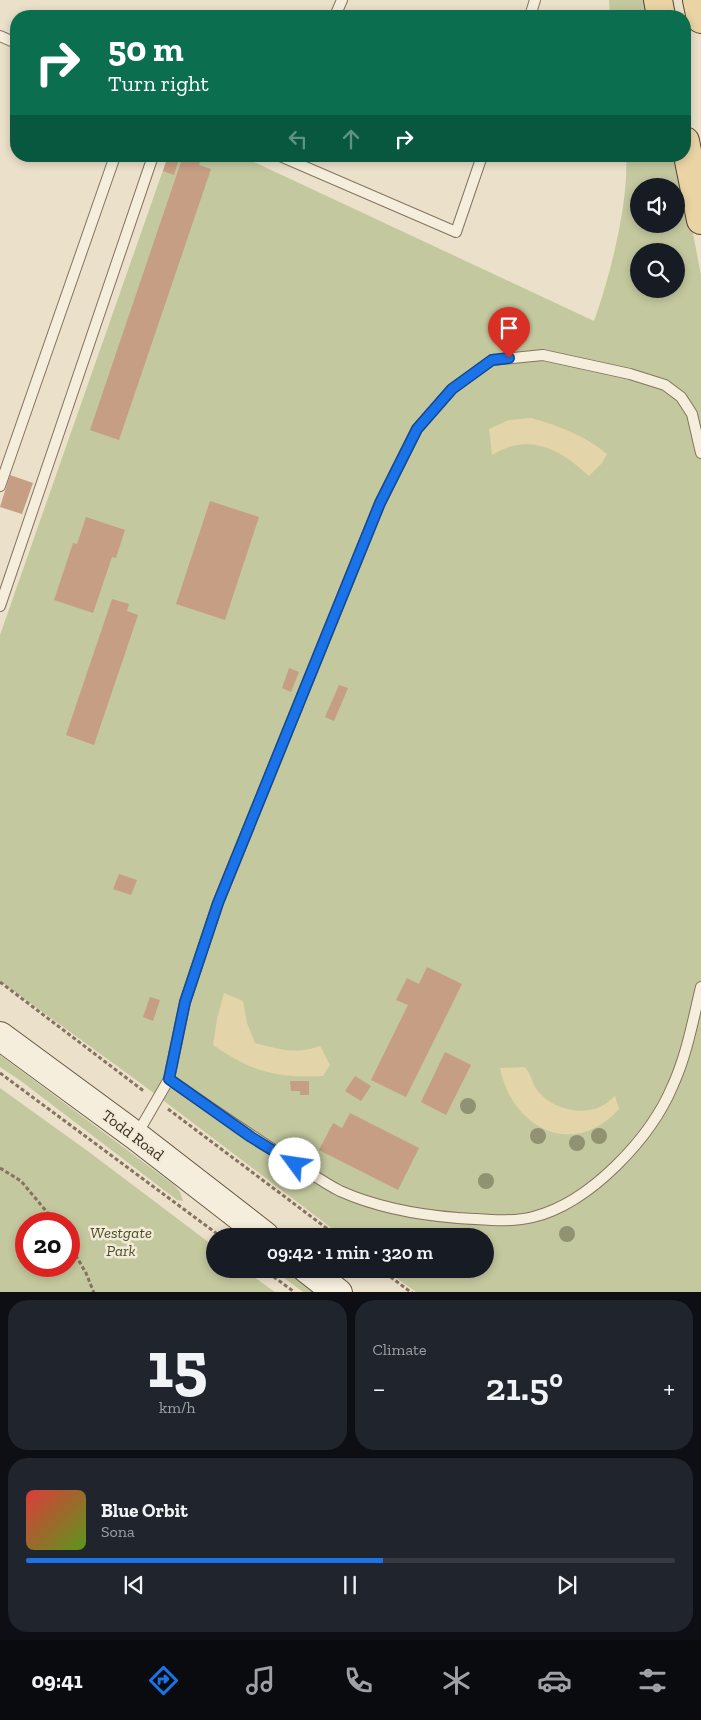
<!DOCTYPE html>
<html lang="en">
<head>
<meta charset="utf-8">
<style>
	body { margin:0; font-family:"Zilla Slab",serif; background:#20242c; color:#f1f3f6; height:100vh; display:flex; flex-direction:column; font-size:19px; white-space:nowrap }
	* { box-sizing:border-box; margin:0 }
	p { font-size:16px; color:#9ea1a6 }
	.icon { flex:none; width:28px; height:28px; fill:none; stroke:currentColor; stroke-width:2; stroke-linecap:round; stroke-linejoin:round }
	.map { position:relative; height:1292px; overflow:hidden }
	.sheet { display:flex; flex-direction:column; gap:8px; padding:8px; background:#0d0f14; flex:1 }
	.sheet>* { flex:none }
	.top-card { position:absolute; left:10px; top:10px; width:681px; height:152px; border-radius:20px; box-shadow:0 2px 8px #0003; background:#0b6e4f; color:#fff; overflow:hidden }
	.buttons { position:absolute; left:630px; top:178px; display:grid; gap:10px }
	.buttons a { display:grid; place-items:center; width:55px; height:55px; border-radius:50%; background:#171b24; box-shadow:0 2px 8px #0003; font-size:25px }
	.speed { position:absolute; left:15px; top:1212px; display:flex; gap:10px; font-size:25px; font-weight:700; text-align:center }
	.speed>* { display:grid; place-content:center; width:65px; height:65px; border-radius:50%; background:#171b24; box-shadow:0 2px 8px #0003; line-height:1 }
	.speed .limit { border:8px solid #d22; background:#fff; color:#111 }
	.pin { position:absolute; display:grid; place-items:center; width:42px; height:42px; color:#fff; margin:-51px -21px; border-radius:50% 50% 50% 0; rotate:-45deg; box-shadow:0 0 5px #0007 }
	.pin .icon { rotate:45deg }
	.me { position:absolute; width:55px; margin:-28px; rotate:301deg; stroke-linejoin:round; filter:drop-shadow(0 0 4px #0008) }
	.turn { display:flex; align-items:center; gap:18px; height:105px; padding:0 15px; font-size:22px }
	.turn .icon { width:65px; height:65px; stroke-width:2.5 }
	.turn b { display:block; font-size:35px; line-height:42px }
	.lanes { display:flex; align-items:center; height:48px; padding:0 15px; background:#0003; justify-content:center; gap:25px; direction:ltr }
	.lanes .off { opacity:.35 }
	.big { font-size:38px; font-weight:600; line-height:1.1 }
	.sheet .card { flex:1; display:flex; flex-direction:column; justify-content:center; gap:8px; min-width:0; padding:0 18px; border-radius:20px; background:#20242c }
	.sheet .dial { align-items:center; gap:0 }
	.dial b { font-size:65px; line-height:1 }
	.song { display:flex; align-items:center; gap:15px }
	.cover { width:60px; height:60px; border-radius:8px; background:linear-gradient(135deg,hsl(0 70% 55%),hsl(90 70% 35%)) }
	.played { height:5px; border-radius:2px; background:linear-gradient(90deg,#1a73e8 55%,#363941 55%) }
	.keys { display:flex; justify-content:space-around; direction:ltr }
	.heat { display:flex; justify-content:space-between; align-items:center; font-size:28px; direction:ltr }
	.sheet .tiles { flex:1; display:grid; gap:8px; grid-template-columns:1fr 1fr }
	.card:last-child { grid-column:span 2 }
	.trip { position:absolute; left:206px; top:1228px; width:288px; height:50px; border-radius:25px; background:#171b24; box-shadow:0 2px 8px #0003; font-weight:600; line-height:50px; text-align:center }
	.tab-bar { display:flex; height:80px; justify-content:space-around; align-items:center; background:#090b0e; color:#9ea1a6 }
	.tab-bar .icon { width:35px; height:35px }
	.tab-bar .current { color:#1a73e8 }
	.tab-bar b { font-size:22px; color:#f1f3f6 }
	.map>svg:first-child { display:block }
	.green { fill:#c3c89e; fill-rule:evenodd }
	.sand { fill:#e4d4a9 }
	.building { fill:#c59e83 }
	.lines { fill:none; stroke-linecap:round; stroke-linejoin:round }
	.service-casing { stroke:#85735f; stroke-width:12 }
	.secondary-casing { stroke:#675542; stroke-width:30 }
	.primary-casing { stroke:#544233; stroke-width:30 }
	.path { stroke:#85735f; stroke-width:3; stroke-dasharray:4 2.5; stroke-linecap:butt }
	.service { stroke:#f6eedc; stroke-width:10 }
	.secondary { stroke:#f6eedc; stroke-width:28 }
	.primary { stroke:#ead4a5; stroke-width:28 }
	.tree { fill:#919272 }
	.route-casing { stroke:#114b97; stroke-width:12 }
	.route { stroke:#1a73e8; stroke-width:9 }
	.labels { text-anchor:middle; dominant-baseline:central; stroke-width:5; stroke-linejoin:round; paint-order:stroke }
	.street-label { font-size:16px; fill:#372c21; stroke:#f3ebd8 }
	.park-label { font-size:16px; font-style:italic; fill:#48522a; stroke:#f3ebd8 }
</style>
</head>
<body>
<div class="map">
<svg width="701" height="1293" viewBox="0 0 701 1293">
	<rect width="100%" height="100%" fill="#ebe0c9"/>
	<path class="green" d="M609,0h38l3,16h-40z
		M168,156h73l353,165c16,-44 35,-119 32,-165h52l23,119v1017h-285l-32,-23h101v-33h-143l-203,-154 -139,-101v-346zM639,186h37v38h-37zM639,251h37v38h-37z
		M0,1055l174,130 6,7 3,9 -6,-1 -156,-119 -21,-14z
		M0,1088l89,64 126,95v22h28l32,23h-275zM26,1224h43v42h-43z
		M272,1269h12l31,23h-12z"/>
	<path class="sand" d="M531,418c28,8 53,17 76,36l-5,9 -13,13c-29,-27 -60,-44 -97,-21l-3,-26 20,-9z
		M224,993l19,8 4,22 8,20c23,6 42,12 65,3l10,19 -7,11c-47,2 -71,-4 -110,-31l4,-26z
		M525,1067c6,7 7,16 12,23 14,18 41,26 63,17 5,-2 11,-8 15,-11l4,13c-46,51 -107,19 -119,-41z"/>
	<path class="building" d="M168,156h12l-6,19 -11,-4z
		M183,156l19,1 -3,8 12,4 -92,271 -29,-10z
		M10,475l23,8 -11,31 -22,-7z
		M210,501l49,16 -34,103 -49,-16z
		M86,517l39,13 -9,28 -4,-1 -19,56 -39,-13 19,-57 4,1z
		M112,599l17,5 -2,7 11,4 -44,130 -28,-10z
		M289,668l10,4 -8,20 -9,-4z
		M339,685l9,3 -14,33 -9,-4z
		M119,874l18,6 -6,15 -18,-6z
		M427,967l35,17 -56,113 -35,-17 37,-75 -12,-5 11,-22 12,6z
		M150,997l10,3 -7,21 -10,-4z
		M445,1052l26,13 -25,50 -25,-13z
		M355,1076l16,10 -10,15 -16,-10z
		M290,1081h19v14h-9v-4h-9z
		M350,1113l69,35 -21,42 -79,-40 14,-27 9,5z"/>
	<g class="lines">
		<g class="service-casing">
			<path id="service" d="M335,16l7,-16
				M530,16l5,-16
				M0,36l16,7
				M280,156l176,76 26,-76
				M0,486l115,-330
				M0,606l153,-450
				M169,1079c43,30 85,59 129,86 14,9 28,19 42,26 36,16 79,24 118,27 25,1 51,5 75,-1 57,-14 118,-79 140,-132 14,-31 20,-65 28,-98
				M136,1136l33,-57 16,-77 33,-99 162,-400 37,-74 35,-40 40,-29 51,-5 87,19 35,11 16,12 11,17 9,39"/>
		</g>
		<g class="secondary-casing">
			<path id="secondary" d="M0,1036l136,100 129,100
				M307,1269l31,24"/>
		</g>
		<g class="primary-casing">
			<path id="primary" d="M658,0l3,16
				M697,0l4,19
				M685,141l16,79"/>
		</g>
		<path class="path" d="M0,982l145,110
			M0,1073l220,163
			M168,1109l169,127
			M0,1168l21,13 36,43
			M69,1244l17,29 8,20
			M263,1269l30,22
			M380,1269l32,24"/>
		<use href="#service" class="service"/>
		<use href="#secondary" class="secondary"/>
		<use href="#primary" class="primary"/>
	</g>
	<g class="tree">
		<circle cx="468" cy="1106" r="8"/>
		<circle cx="538" cy="1136" r="8"/>
		<circle cx="599" cy="1136" r="8"/>
		<circle cx="577" cy="1143" r="8"/>
		<circle cx="486" cy="1181" r="8"/>
		<circle cx="567" cy="1234" r="8"/>
	</g>
	<g class="lines">
		<g class="route-casing">
			<path id="route" d="M295,1164l-44,-27 -82,-58 16,-77 33,-99 162,-400 37,-74 35,-40 40,-29 17,-2"/>
		</g>
		<use href="#route" class="route"/>
	</g>
	<g class="labels">
		<g class="street-label">
			<text transform="translate(133 1135) rotate(37)">Todd Road</text>
		</g>
		<g class="park-label">
			<text x="121" y="1232">Westgate<tspan x="121" dy="18">Park</tspan></text>
		</g>
	</g>
</svg>
<div class="buttons">
<a><svg class="icon" aria-label="sound" viewBox="0 0 24 24"><path d="M4 9h4l5-4v14l-5-4H4zM17 9q2 3 0 6"/></svg></a>
<a><svg class="icon" aria-label="search" viewBox="0 0 24 24"><circle cx="10" cy="10" r="6"/><path d="M15 15l6 6"/></svg></a>
</div>
<div class="speed"><div class="limit">20</div></div>
<div class="pin" style="left:509px;top:358px;background:#d93025"><svg class="icon" aria-label="arrive" viewBox="0 0 24 24"><path d="M6 21V4h12l-3 4 3 4H6"/></svg></div>
<svg class="me" style="left:295px;top:1164px" viewBox="-20 -20 40 40"><circle r="19" fill="#fff"/><path d="M0-13L10 11 0 6-10 11z" fill="#1a73e8"/></svg>
<div class="trip">09:42 · 1 min · 320 m</div>
<div class="top-card">
<div class="turn"><svg class="icon" aria-label="right" viewBox="0 0 24 24"><path d="M7 20v-9h11M14 6l5 5-5 5"/></svg><div><b>50 m</b>Turn right</div></div>
<div class="lanes"><svg class="icon off" aria-label="left" viewBox="0 0 24 24"><path d="M17 20v-9H6M10 6l-5 5 5 5"/></svg><svg class="icon off" aria-label="ahead" viewBox="0 0 24 24"><path d="M12 20V5M6 11l6-6 6 6"/></svg><svg class="icon" aria-label="right" viewBox="0 0 24 24"><path d="M7 20v-9h11M14 6l5 5-5 5"/></svg></div>
</div>
</div>
<section class="sheet">
<div class="tiles">
<div class="card dial"><b>15</b><p>km/h</p></div>
<div class="card"><p>Climate</p>
<div class="heat"><a>−</a><b class="big">21.5°</b><a>+</a></div>
</div>
<div class="card">
<div class="song"><i class="cover"></i><div><b>Blue Orbit</b><p>Sona</p></div></div>
<div class="played"></div>
<div class="keys"><svg class="icon" aria-label="previous" viewBox="0 0 24 24"><path d="M18 5L8 12l10 7zM5 5v14"/></svg><svg class="icon" aria-label="pause" viewBox="0 0 24 24"><path d="M8 5v14M16 5v14"/></svg><svg class="icon" aria-label="next" viewBox="0 0 24 24"><path d="M6 5l10 7-10 7zM19 5v14"/></svg></div>
</div>
</div>
</section>
<nav class="tab-bar">
<b>09:41</b>
<svg class="icon current" aria-label="directions" viewBox="0 0 24 24"><path d="M12 3l9 9-9 9-9-9zM9 14v-3h6M13 9l2 2-2 2"/></svg>
<svg class="icon" aria-label="music" viewBox="0 0 24 24"><path d="M9 18V5l10-2v13"/><circle cx="6" cy="18" r="3"/><circle cx="16" cy="16" r="3"/></svg>
<svg class="icon" aria-label="phone" viewBox="0 0 24 24"><path d="M5 4h4l2 5-3 2q2 4 5 5l2-3 5 2v4C11 20 4 13 5 4z"/></svg>
<svg class="icon" aria-label="climate" viewBox="0 0 24 24"><path d="M12 3v18M4 7l16 10M4 17L20 7"/></svg>
<svg class="icon" aria-label="car" viewBox="0 0 24 24"><path d="M5 17H2v-5l4-1 3-4h7l3 4 3 1v5h-3M9 17h6M6 11h13"/><circle cx="7" cy="17" r="2"/><circle cx="17" cy="17" r="2"/></svg>
<svg class="icon" aria-label="filters" viewBox="0 0 24 24"><path d="M4 7h16M4 17h16"/><circle cx="9" cy="7" r="2"/><circle cx="15" cy="17" r="2"/></svg>
</nav>
</body>
</html>
